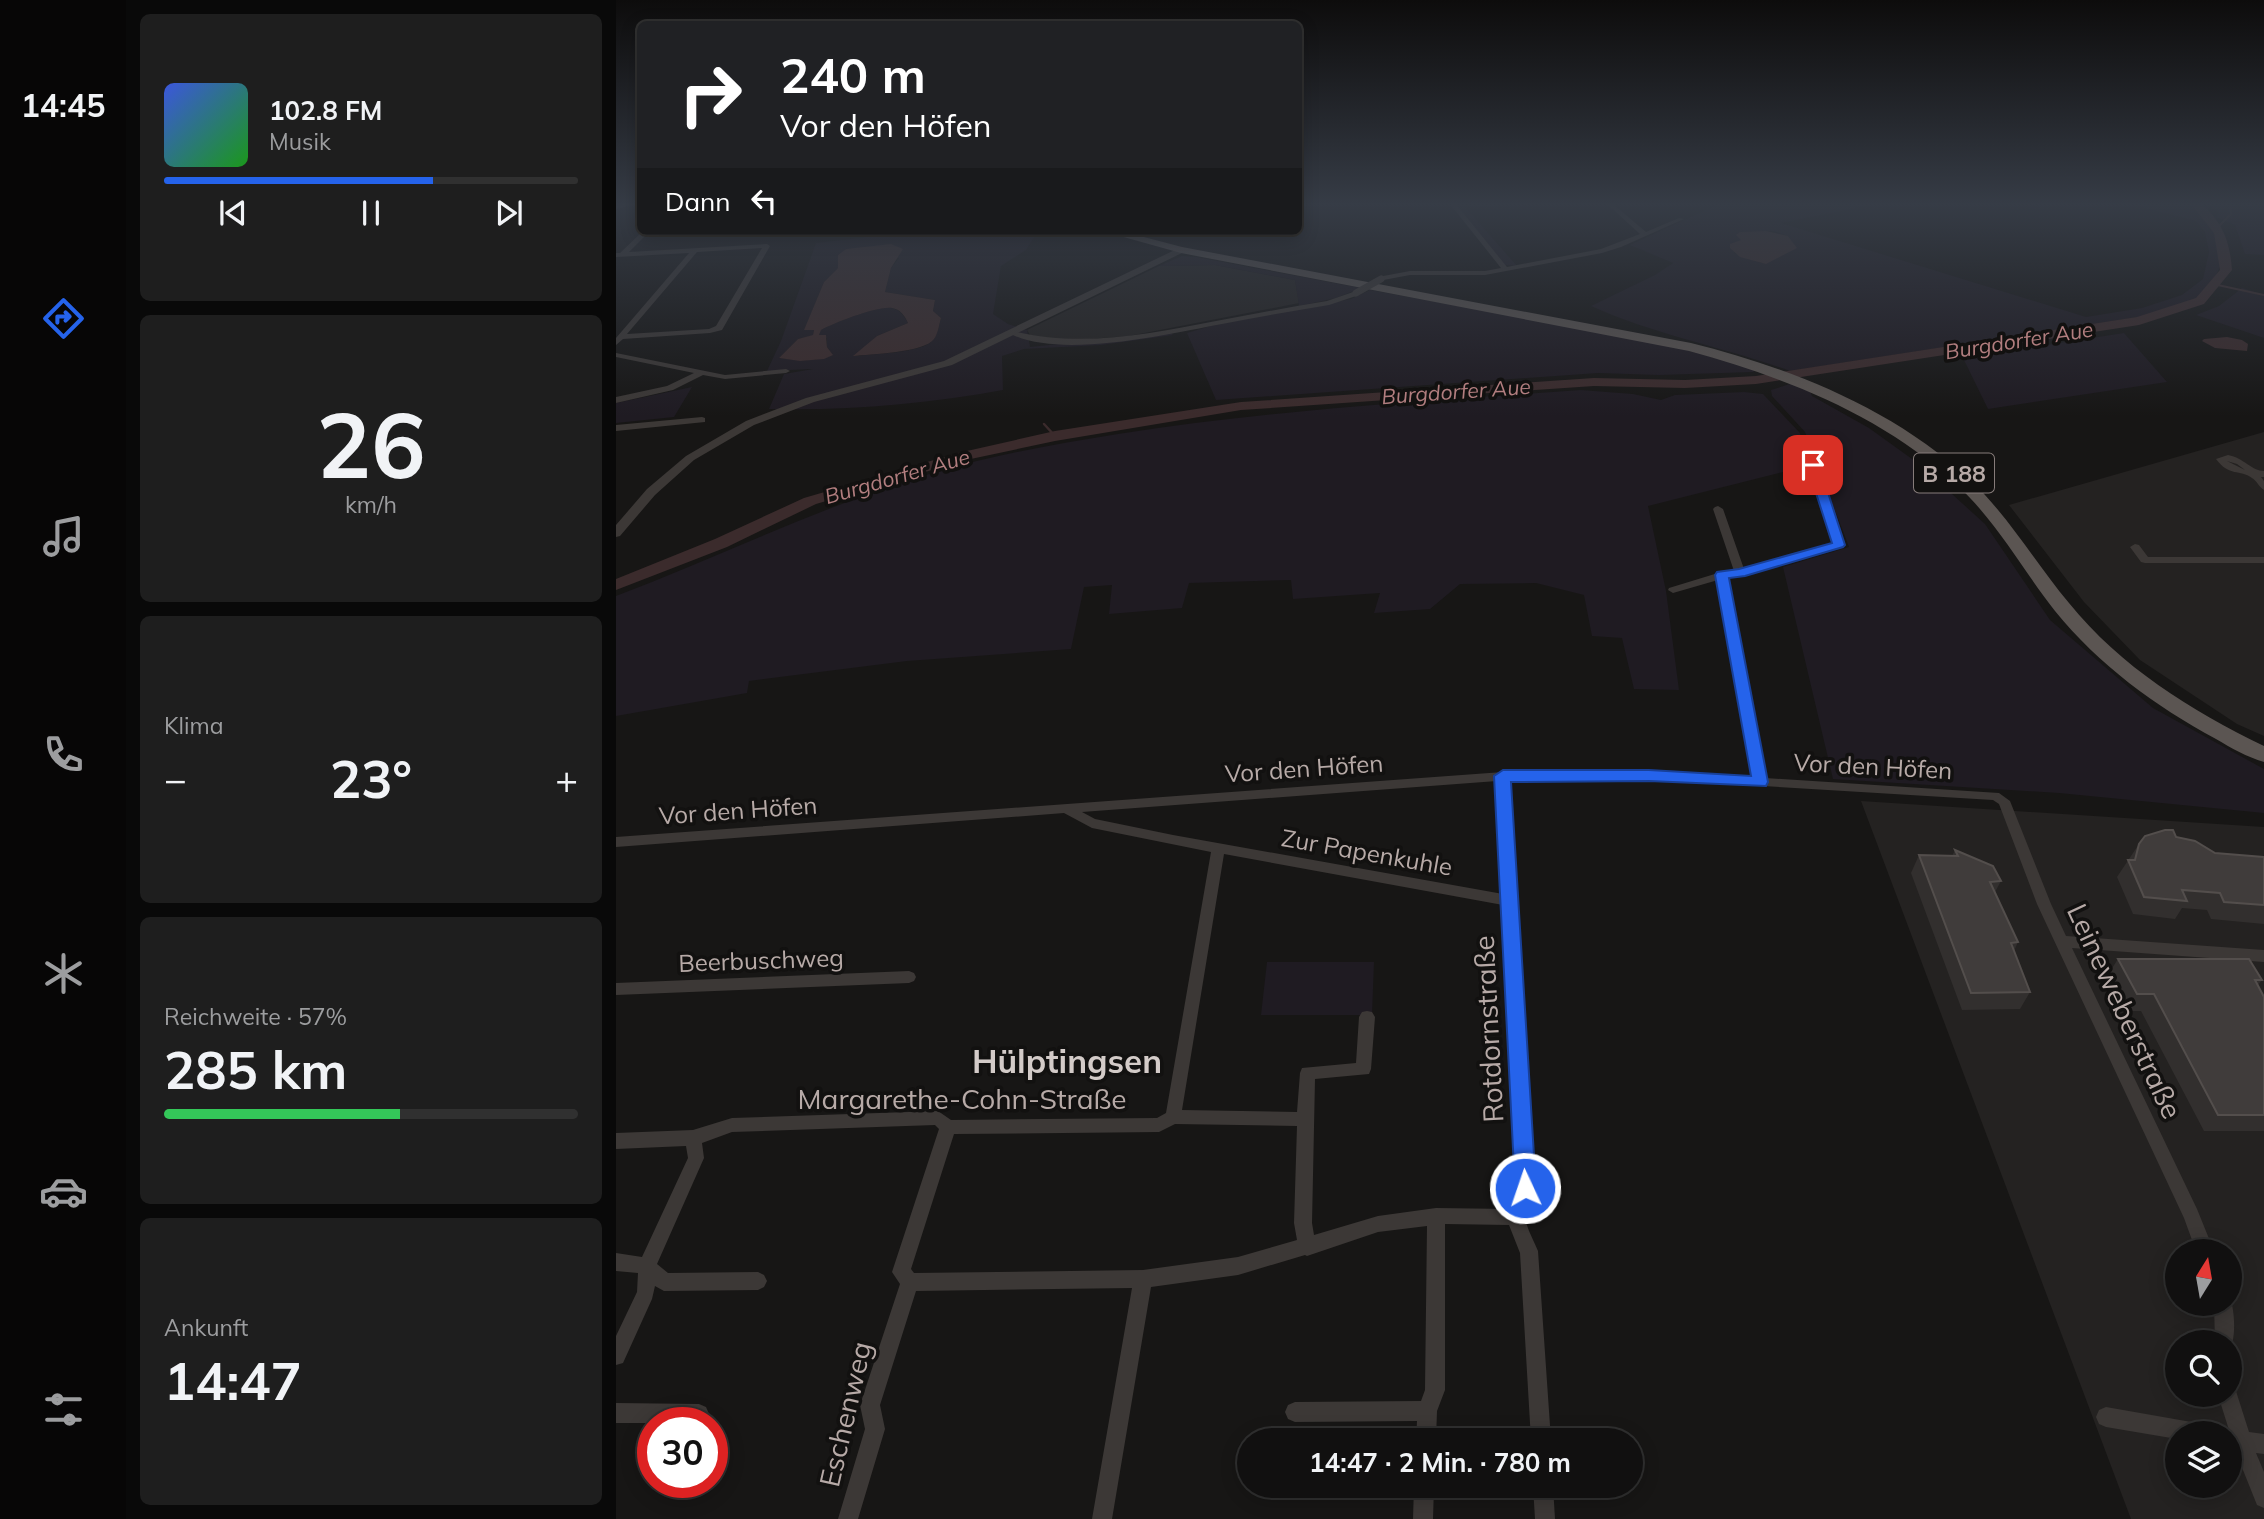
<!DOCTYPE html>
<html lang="de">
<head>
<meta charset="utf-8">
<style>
	body { margin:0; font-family:Mulish,sans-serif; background:#1e1e1e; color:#f1f3f6; height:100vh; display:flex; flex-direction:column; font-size:26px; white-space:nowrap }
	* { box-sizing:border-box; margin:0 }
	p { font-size:23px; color:#9c9d9f }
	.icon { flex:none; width:38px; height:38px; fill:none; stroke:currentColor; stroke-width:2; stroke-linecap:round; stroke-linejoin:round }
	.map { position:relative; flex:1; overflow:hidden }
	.details { display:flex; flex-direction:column; gap:14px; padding:14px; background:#090909; width:490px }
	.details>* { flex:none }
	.top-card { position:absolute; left:21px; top:21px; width:665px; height:214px; border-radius:10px; box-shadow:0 4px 18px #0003,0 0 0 2px #303030; background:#202124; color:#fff; overflow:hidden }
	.needle { width:46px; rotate:11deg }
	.controls { position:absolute; left:1549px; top:1239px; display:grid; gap:14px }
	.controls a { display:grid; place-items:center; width:77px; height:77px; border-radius:50%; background:#111010; box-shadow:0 4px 18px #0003,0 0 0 2px #303030; font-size:35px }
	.speed { position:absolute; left:21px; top:1407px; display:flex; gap:14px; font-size:35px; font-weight:700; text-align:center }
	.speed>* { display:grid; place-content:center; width:91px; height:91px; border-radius:50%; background:#111010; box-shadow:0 4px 18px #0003,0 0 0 2px #303030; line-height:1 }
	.speed .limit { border:10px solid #d22; background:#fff; color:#111 }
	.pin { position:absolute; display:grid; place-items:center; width:60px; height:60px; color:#fff; margin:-30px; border-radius:14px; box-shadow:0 4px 10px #0006 }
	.me { position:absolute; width:77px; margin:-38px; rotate:357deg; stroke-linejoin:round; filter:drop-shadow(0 0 5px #0008) }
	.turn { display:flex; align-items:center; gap:24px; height:147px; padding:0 28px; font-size:32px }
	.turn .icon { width:91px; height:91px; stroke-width:2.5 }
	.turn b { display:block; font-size:49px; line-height:60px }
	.then { display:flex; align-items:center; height:66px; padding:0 28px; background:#0003; gap:14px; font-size:26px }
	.big { font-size:52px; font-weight:700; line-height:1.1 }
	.details .card { flex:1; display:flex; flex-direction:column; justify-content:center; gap:10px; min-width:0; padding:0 24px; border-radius:10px; background:#1e1e1e }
	.details .dial { align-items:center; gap:0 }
	.dial b { font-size:91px; line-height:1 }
	.song { display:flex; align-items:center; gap:21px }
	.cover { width:84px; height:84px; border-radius:10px; background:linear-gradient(135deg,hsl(230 70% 55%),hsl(120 70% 35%)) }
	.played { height:7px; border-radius:4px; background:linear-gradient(90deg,#2563eb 65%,#303030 65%) }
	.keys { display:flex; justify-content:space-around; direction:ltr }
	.heat { display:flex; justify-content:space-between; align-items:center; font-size:38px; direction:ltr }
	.charge { height:10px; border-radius:5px; background:linear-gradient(90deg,#34c759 57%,#303030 0) }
	.trip { position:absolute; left:621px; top:1428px; width:406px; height:70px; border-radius:35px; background:#111010; box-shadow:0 4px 18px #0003,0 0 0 2px #303030; font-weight:700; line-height:70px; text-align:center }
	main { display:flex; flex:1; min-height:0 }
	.menu { display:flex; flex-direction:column; width:126px; justify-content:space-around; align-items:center; background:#070606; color:#9c9d9f }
	.menu .icon { width:49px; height:49px }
	.menu .current { color:#2563eb }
	.menu b { font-size:32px; color:#f1f3f6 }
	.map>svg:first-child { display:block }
	.built { fill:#242221; fill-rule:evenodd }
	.green { fill:#1f1b22; fill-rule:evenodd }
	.water { fill:#3b2b2c }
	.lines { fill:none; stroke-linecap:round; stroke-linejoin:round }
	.stream-far1 { stroke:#3b2b2c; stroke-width:2 }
	.stream { stroke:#3b2b2c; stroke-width:2.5 }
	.river { fill:#3b2b2c; fill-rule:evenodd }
	.minor { fill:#3c3836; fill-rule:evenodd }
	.tertiary { fill:#3c3836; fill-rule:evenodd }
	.secondary { fill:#4c4644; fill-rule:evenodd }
	.primary { fill:#5b5552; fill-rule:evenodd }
	.minor-bridge { stroke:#3c3836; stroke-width:7 }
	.wall { fill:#322f2e }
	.building { fill:#403c3b; stroke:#534e4c; stroke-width:2 }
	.route { fill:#2563eb; stroke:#184099; stroke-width:2 }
	.labels { text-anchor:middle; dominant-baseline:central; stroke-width:7; stroke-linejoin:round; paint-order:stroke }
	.far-water-label { font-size:21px; font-style:italic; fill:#b27e7f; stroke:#121110 }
	.shield { fill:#121110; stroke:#867c7a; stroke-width:2 }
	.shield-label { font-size:23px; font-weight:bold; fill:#b7aaa7 }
	.street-label { font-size:24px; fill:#b7aaa7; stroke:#121110 }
	.near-street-label { font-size:28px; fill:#b7aaa7; stroke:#121110 }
	.near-quarter-label { font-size:33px; font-weight:bold; fill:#d3cbc8; stroke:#121110 }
</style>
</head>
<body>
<main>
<nav class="menu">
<b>14:45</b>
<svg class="icon current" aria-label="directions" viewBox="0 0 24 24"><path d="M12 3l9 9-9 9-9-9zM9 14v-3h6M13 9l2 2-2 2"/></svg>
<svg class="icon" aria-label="music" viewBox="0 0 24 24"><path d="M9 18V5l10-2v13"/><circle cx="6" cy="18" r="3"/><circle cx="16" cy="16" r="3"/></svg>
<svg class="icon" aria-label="phone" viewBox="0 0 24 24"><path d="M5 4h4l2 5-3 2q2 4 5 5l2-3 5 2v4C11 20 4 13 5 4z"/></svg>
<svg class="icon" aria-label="climate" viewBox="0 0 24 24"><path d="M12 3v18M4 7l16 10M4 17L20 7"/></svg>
<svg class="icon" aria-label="car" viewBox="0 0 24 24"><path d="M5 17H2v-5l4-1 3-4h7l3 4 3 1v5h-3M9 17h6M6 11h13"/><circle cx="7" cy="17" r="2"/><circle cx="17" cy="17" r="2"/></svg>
<svg class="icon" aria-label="filters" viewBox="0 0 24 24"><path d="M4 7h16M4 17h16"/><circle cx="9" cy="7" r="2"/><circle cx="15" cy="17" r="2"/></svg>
</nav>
<section class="details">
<div class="card">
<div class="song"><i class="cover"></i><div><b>102.8 FM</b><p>Musik</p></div></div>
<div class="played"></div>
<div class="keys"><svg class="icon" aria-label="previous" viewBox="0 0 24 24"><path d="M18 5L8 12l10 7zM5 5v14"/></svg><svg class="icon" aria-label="pause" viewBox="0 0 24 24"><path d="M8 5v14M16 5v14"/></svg><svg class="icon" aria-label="next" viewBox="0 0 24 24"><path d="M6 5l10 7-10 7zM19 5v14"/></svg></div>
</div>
<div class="card dial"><b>26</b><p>km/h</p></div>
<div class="card"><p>Klima</p>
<div class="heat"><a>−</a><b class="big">23°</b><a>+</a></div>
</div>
<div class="card"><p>Reichweite · 57%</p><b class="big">285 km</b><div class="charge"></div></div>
<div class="card"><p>Ankunft</p><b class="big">14:47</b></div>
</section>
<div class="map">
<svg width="1648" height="1519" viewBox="0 0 1648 1519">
	<rect width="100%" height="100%" fill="#171615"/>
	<path class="built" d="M599,265l80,15 4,23 -170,33 -67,5 -32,-6 -3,-5 132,-64z
		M1648,432v304l-27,-12 -97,-64 -56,-58 -75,-97z
		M1245,801l403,26v692h-133zM1561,1251h53v53h-53zM1561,1342h53v53h-53zM1561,1433h53v53h-53z"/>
	<path class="green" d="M840,204h39l1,2 -30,2 51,58 -12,-1z
		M1103,204h156l-94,19 305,94 56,-9 40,-13 21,-16 6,-27 -4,-20 -9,-11 -66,-17h61c10,10 27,23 30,37 5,21 -7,45 -24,57 -13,10 -36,14 -52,18l-355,55c-66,-24 -135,-36 -199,-65l64,-31 18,-12 -43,-18zM1157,231l15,5 6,9 -33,18 -27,-10 9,-13 -3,-8z
		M1591,204h57v51l-19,-1 -10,-29 -19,-8 3,-4z
		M279,231h143l-12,19 -25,16 -8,48 15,10 19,6 3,17 140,-15 3,3 -72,10 -77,4 -22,7 1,34c-77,14 -155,21 -234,19l15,-35 29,-5 -46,2 14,-30 35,-98 78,-9zM255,247l28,11 -8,10 -6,24 50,8 -2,11 8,7c-2,7 -3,16 -8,22 -10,13 -61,14 -78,16l22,-20 31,-13c-4,-7 -8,-14 -17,-15 -14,-2 -57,15 -71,22l-1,5 8,3v9l5,7c-15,9 -35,6 -53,4l19,-19 15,-3 1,-6 -9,-1 19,-47 14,-14v-13l8,-6z
		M566,256l14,1 165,31 -25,10 -37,8 -4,-26 -80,-15 -56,1z
		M1626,288l22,7v43l-68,-23 23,-9z
		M754,290l279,50 107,29 -3,3 -94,3 -61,-2 -382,27 -29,-67 30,-9 134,-25z
		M1508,333l43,49 -179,27 -25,-51z
		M1177,383l17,8 2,5 57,32 50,36 66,60 65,96 103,88 111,61v44l-205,-20 -226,-14 -50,-212 66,-20 -44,-115 -33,-36 -1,-6z
		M76,387l-18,30 -58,6v-20z
		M965,390l52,4 28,6 14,-5 69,-3 19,2 37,39 7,33 -159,40 18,85 13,99 -45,-1 -12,-51 -30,-2 -8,-41 -48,-12 -76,1 -30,25 -56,4 6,-20 -87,6 -2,-19 -102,3 -7,25 -73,6 3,-29 -28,2 -13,62 -164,12 -158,20 -2,12 -131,23v-120c107,-41 210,-92 320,-124 60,-18 121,-28 182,-38 153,-24 309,-33 463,-44z
		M651,962h107l-2,53h-111z"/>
	<path class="water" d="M1150,231l22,5 9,12 -31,16 -26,-7 -10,-9v-4l11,-4 -5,-5 4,-3z
		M275,244l12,5 -12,19 -6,24 50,8 -2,11 8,7c-2,7 -3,16 -7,21 -10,14 -64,15 -81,17l24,-20 31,-13c-3,-7 -8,-14 -16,-15 -15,-2 -58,15 -71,22l-2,5h7l1,12 6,8 -9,4 -24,2 -21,-3 19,-19 15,-4 1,-5h-10l20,-48 14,-14v-13l8,-6z
		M1611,337l15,3 6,4 -1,7 -32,-3 -13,-7 2,-2z"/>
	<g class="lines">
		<path class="stream-far1" d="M1602,227l13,-13 -1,-10
			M1597,284l51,11"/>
		<path class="stream" d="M428,424l11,12"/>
		<path class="river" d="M1575,204h11c21,19 28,38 30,66l-28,34 -65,21 -383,59 -71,4 -91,-2 -353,24 -186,31 -89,19 -150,44 -89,43 -111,43v-11l99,-40 89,-41 154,-45 97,-22 186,-29 353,-24 91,2 71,-4 381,-59 59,-19 24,-28 -6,-37z"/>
		<path class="minor" d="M834,204h6l51,63 94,-18 39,-15 -33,-30h6l33,28 33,-14 5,1 -63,28 -19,6 -117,22h-75l-32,6v-4l32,-6h75l16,-3z
			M27,231h7l-21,21 138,-8 3,2 -48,84 -12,3 -87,6 -7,6v-7l73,-85 -73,4v-4h4zM146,248l-46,78 -7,3 -82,5 70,-82z
			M740,291h3v4l-30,10c-36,6 -71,12 -107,19 -53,10 -164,36 -213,9l4,-2c68,17 135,3 203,-10 37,-7 74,-14 111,-20z
			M0,353l109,22 61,-6 4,2 -4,2 -61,6 -22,-4 -30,15 -57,13v-6l51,-11 27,-13 -78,-16z
			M86,417l3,1v4l-89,9v-6z
			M1612,455c16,3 24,16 36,16v6h-3l3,4v9c-5,-3 -7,-9 -12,-12 -12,-9 -23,-1 -36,-19zM1611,461l10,3 8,6z
			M1197,462l5,3 26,80 -1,2 -99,28 -16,2 37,201 234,15 11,8 41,103 15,32 198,14v12l-192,-14 125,261 17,42h-18l-12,-33 -147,-314 -38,-100 -6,-4 -329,-20h-155l25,408c-14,32 -9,33 4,63l13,189h-20l-11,-187 -11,-28 -64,-1v166l-8,21 -1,29h-20l1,-19 -122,1 -7,-3 -3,-7 3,-7 7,-3 126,-1 4,-11 2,-164 -49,6 -71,24 -2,-1 -67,20 -87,12 -39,232h-20l40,-231 -216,3 -36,114 5,24 -27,90h-20l27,-90 -5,-24 40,-121 -8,-12 47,-143 -4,-4 -203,7 -30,11 2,15 -47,106 11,9 90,-1 6,3 3,6 -3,6 -6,3 -94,1 -9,-5 -3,13 -29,64 -7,2v-29l21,-44 1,-19 -22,-2v-18l26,4 46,-99 -2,-12 -70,3v-16l77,-3 39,-12 206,-7 13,9 206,-2 9,-5 45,-261 -119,-24 -28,-15 -448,34v-10l887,-65h161l89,5 -35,-197 -45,13 -5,-3 1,-2 49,-15 16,-2 -21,-62 2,-2 3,-1 5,3 21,60 90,-26 -26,-78zM881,781l6,113 -330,-59 -78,-16 -13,-7zM608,854l279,51 15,282 -9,22 -73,-1 -58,8 -64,19 -2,-12 3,-144 54,-5 2,-5 4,-52 -3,-5 -5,-1 -5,1 -3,5 -3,46 -54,5 -2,5 -3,39 -115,-2zM559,1124l122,2 -3,97 3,17 -59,17 -95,13 -229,3 -3,-4 43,-135 205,-2z
			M1519,544l4,1 9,12h116v6h-119l-4,-1 -11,-15z
			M293,971l5,2 2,4 -2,4 -5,2 -293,12v-12z
			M1614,1298c5,13 6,40 0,51v-7h-15l-1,-38h16z
			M1614,1386l5,2 14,44 15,2v20l-8,-1 8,19v36l-7,-3 -22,-55 -5,-1v-16h-7l6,-3 -11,-35h12z
			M0,1403l83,1 7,3 3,7 -3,7 -5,2h-85z
			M1490,1407l91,16 7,3 3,7h-30v6l-71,-12 -7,-3 -3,-7 3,-7z
			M798,1486h20l-1,33h-20z
			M917,1486h20l2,33h-20z"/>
		<path class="tertiary" d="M565,247l3,1v4l-232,113 -138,37 -60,23 -60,35 -39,35 -35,41 -4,1v-12l31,-36 39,-33 60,-35 60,-23 138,-37z"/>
		<path class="secondary" d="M0,204h20l-20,5z"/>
		<path class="primary" d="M486,231h19l61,16 509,96c100,25 201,65 278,136 40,37 66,84 100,124 52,64 121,107 195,143v16c-17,-5 -33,-14 -48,-23 -61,-33 -117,-74 -161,-128 -33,-42 -58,-89 -98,-126 -75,-70 -170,-107 -268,-134l-508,-98z"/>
		<path class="minor-bridge" d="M740,293l25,-14"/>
	</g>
	<path class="wall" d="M1560,837l39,16 49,4v67l-53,-5 -4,-9 -25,-2 -7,11 -42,-5 -16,-37 22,-33z
		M1339,850l46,31 -6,11 23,50 -4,9 16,41 -10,17 -58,1 -51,-137 8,-18 33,1z
		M1502,959l144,21 -4,5 6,12v134h-60l-63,-120h-16l-18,-35z"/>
	<path class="building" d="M1549,830h8l3,7 19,4 20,12 49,4v48l-40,-3 -4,-9 -38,-3 5,11 -43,-4 -16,-37h7l4,-16 6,-8z
		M1339,850l38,16 8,15 -11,1 28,60 -7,1 19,49 -59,1 -52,-138 39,1z
		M1502,959h131l13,21h-7l9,17v118h-46l-64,-121h-17z"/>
	<linearGradient id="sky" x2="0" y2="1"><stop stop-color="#0d0c0c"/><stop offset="0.49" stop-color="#363c46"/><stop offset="1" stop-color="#363c46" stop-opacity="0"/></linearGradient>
	<rect width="1648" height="416" fill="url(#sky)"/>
	<path class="route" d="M1197,462l6,3 26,80 -2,2 -98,29 -16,2 39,204 -2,4 -117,-5 -138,1 25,406 -3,8 -8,3 -7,-3 -3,-8 -21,-412 9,-6h146l102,6 -36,-201 2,-3 22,-3 93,-26 -25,-78z"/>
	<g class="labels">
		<g class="far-water-label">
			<text transform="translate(1403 340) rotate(-9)">Burgdorfer Aue</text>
			<text transform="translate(840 391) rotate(-4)">Burgdorfer Aue</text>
			<text transform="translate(281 476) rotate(-16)">Burgdorfer Aue</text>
		</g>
		<rect class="shield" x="1298" y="453.5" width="80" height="39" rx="5"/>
		<g class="shield-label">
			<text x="1338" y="473">B 188</text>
		</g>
		<g class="street-label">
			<text transform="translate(1257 766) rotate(3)">Vor den Höfen</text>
			<text transform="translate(688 768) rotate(-4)">Vor den Höfen</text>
			<text transform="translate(122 810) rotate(-4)">Vor den Höfen</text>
			<text transform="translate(751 852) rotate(10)">Zur Papenkuhle</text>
			<text transform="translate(145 960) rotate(-2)">Beerbuschweg</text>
		</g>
		<g class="near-street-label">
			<text transform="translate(1509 1011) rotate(65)">Leineweberstraße</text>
			<text transform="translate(872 1029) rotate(-93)">Rotdornstraße</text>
			<text x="346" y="1098">Margarethe-Cohn-Straße</text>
			<text transform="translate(229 1414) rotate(-77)">Eschenweg</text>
		</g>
		<g class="near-quarter-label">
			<text x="451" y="1060">Hülptingsen</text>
		</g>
	</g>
</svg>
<div class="controls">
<a><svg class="needle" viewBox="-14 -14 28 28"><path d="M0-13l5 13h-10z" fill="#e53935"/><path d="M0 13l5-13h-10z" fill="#9c9d9f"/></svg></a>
<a><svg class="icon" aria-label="search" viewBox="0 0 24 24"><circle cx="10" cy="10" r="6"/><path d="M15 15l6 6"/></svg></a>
<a><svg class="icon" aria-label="layers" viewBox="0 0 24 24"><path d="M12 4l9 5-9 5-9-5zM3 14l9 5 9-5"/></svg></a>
</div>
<div class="speed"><div class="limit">30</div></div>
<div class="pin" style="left:1197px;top:465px;background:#d93025"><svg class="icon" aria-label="arrive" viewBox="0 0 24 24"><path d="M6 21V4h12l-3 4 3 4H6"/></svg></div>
<svg class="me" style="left:909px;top:1188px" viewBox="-20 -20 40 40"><circle r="17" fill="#2563eb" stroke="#fff" stroke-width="3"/><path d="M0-11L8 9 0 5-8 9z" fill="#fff"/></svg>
<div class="trip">14:47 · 2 Min. · 780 m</div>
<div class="top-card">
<div class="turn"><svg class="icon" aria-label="right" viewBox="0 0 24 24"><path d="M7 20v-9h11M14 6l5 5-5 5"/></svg><div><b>240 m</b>Vor den Höfen</div></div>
<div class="then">Dann<svg class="icon" aria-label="left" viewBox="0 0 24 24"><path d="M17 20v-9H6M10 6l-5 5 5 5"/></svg></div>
</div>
</div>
</main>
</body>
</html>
